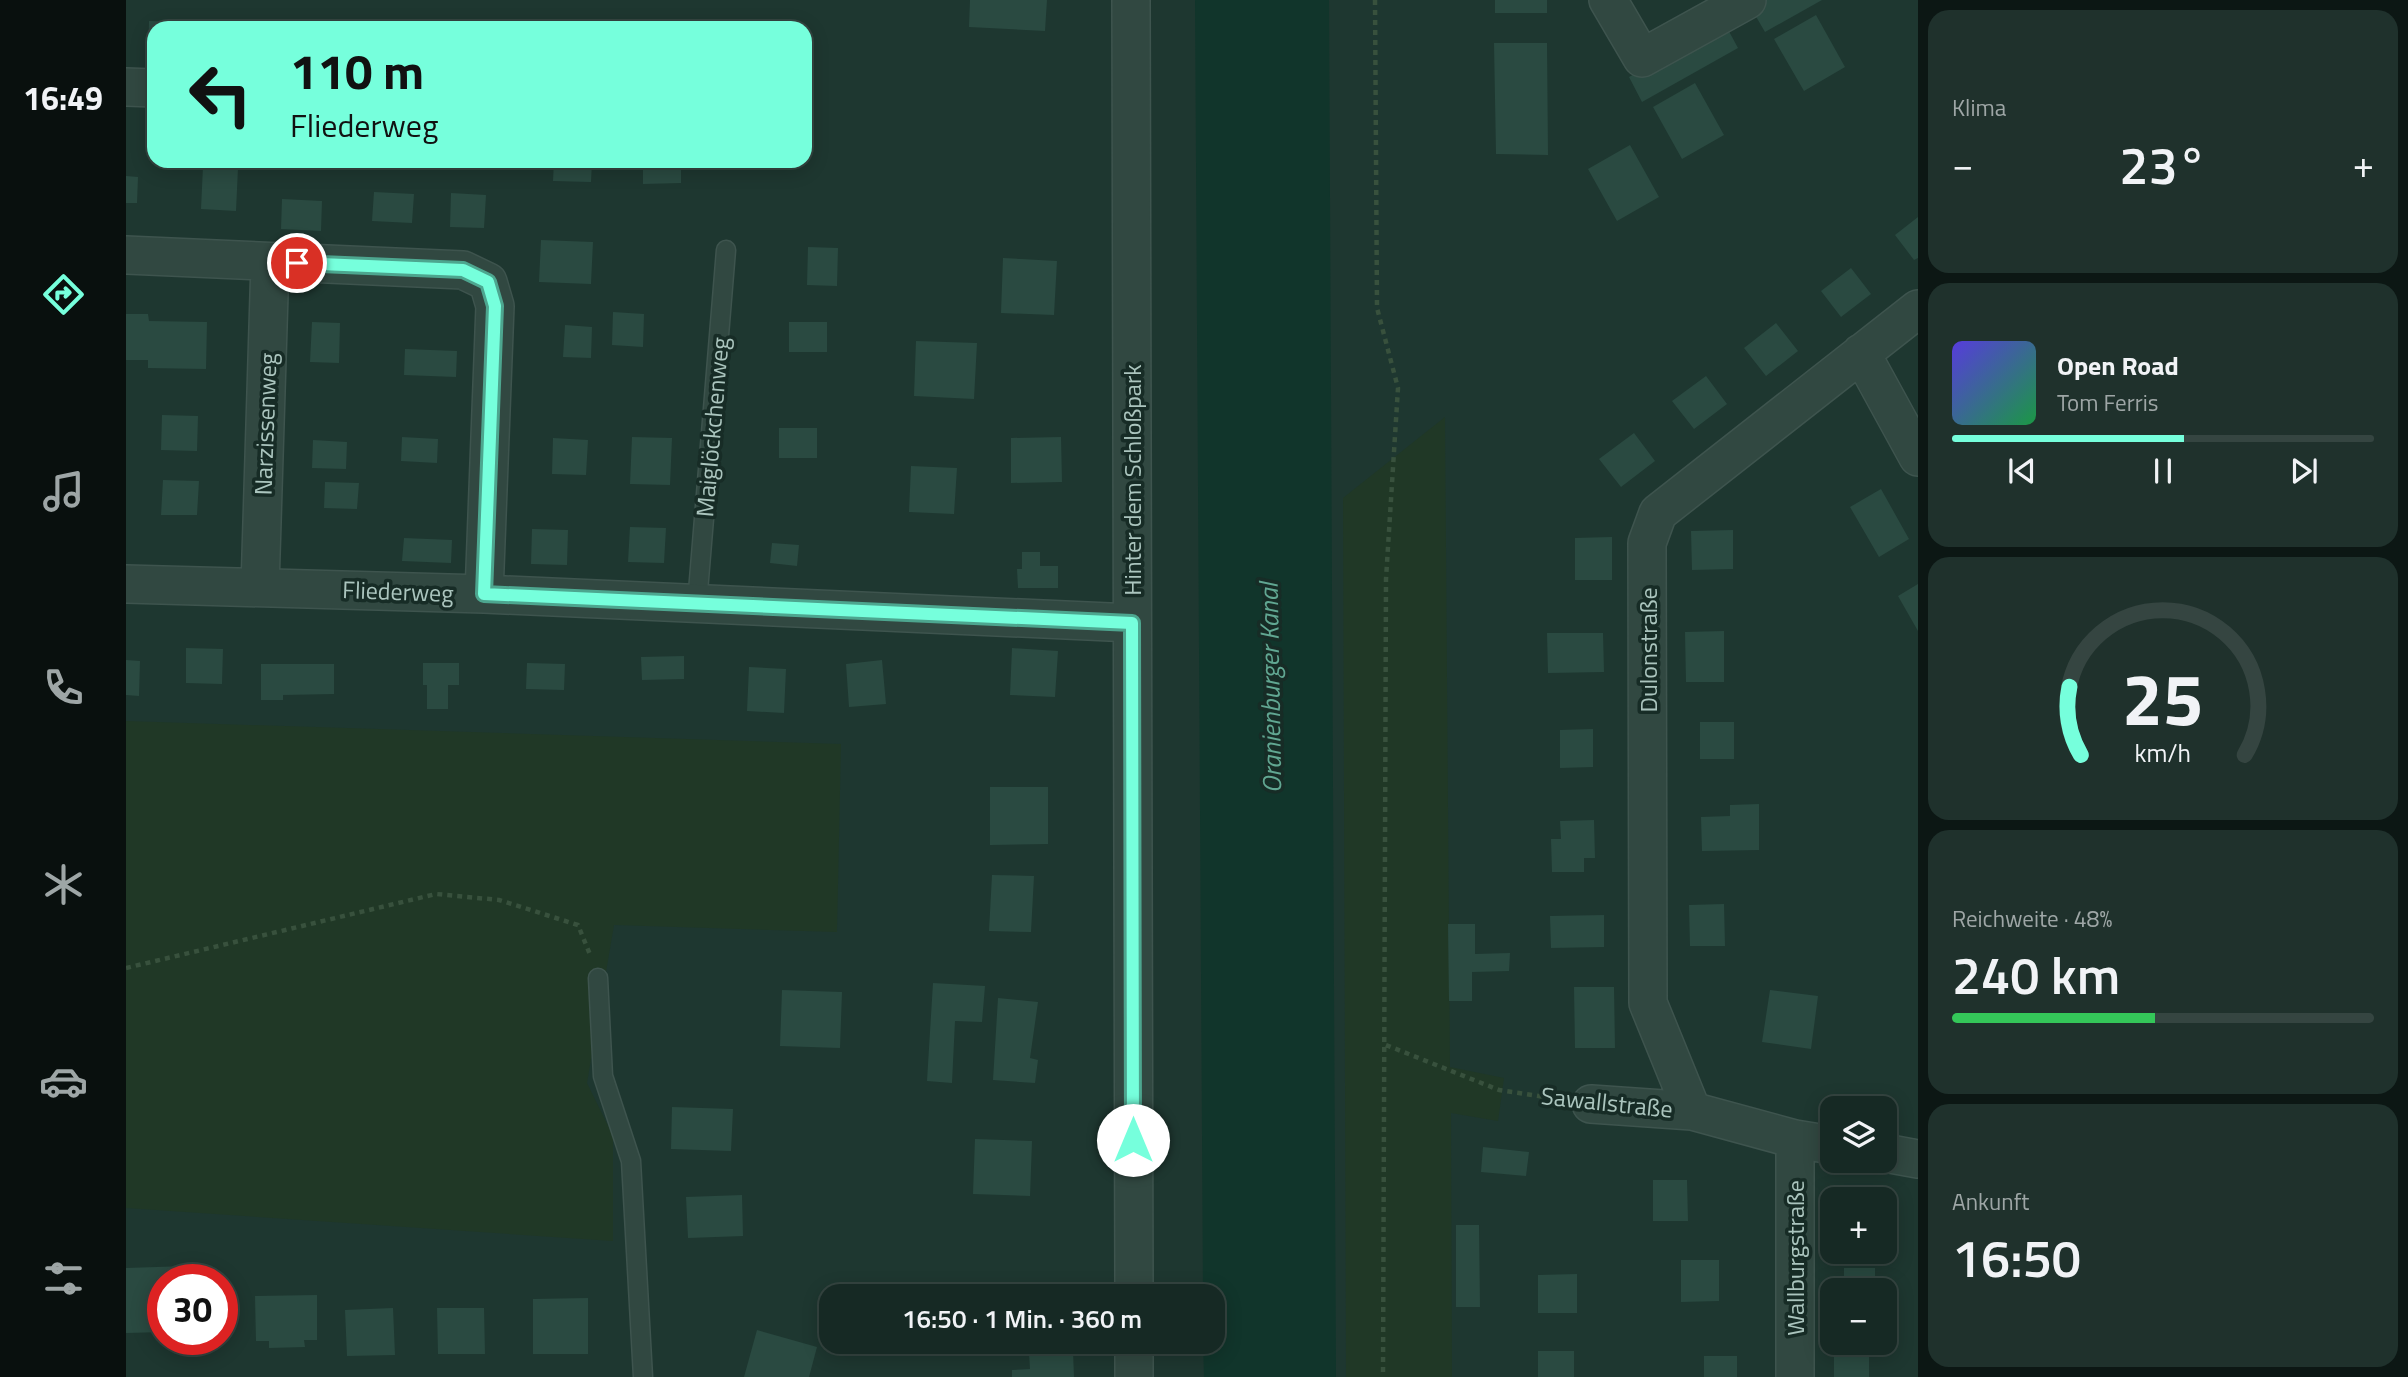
<!DOCTYPE html>
<html lang="de">
<head>
<meta charset="utf-8">
<style>
	body { margin:0; font-family:"Titillium Web",sans-serif; background:#1f312c; color:#f1f3f6; height:100vh; display:flex; flex-direction:column; font-size:26px; white-space:nowrap }
	* { box-sizing:border-box; margin:0 }
	p { font-size:23px; color:#9ea6a6 }
	.icon { flex:none; width:38px; height:38px; fill:none; stroke:currentColor; stroke-width:2; stroke-linecap:round; stroke-linejoin:round }
	.map { position:relative; flex:1; overflow:hidden }
	.details { display:flex; flex-direction:column; gap:10px; padding:10px; background:#0c1714; width:490px }
	.details>* { flex:none }
	.top-card { position:absolute; left:21px; top:21px; width:665px; height:147px; border-radius:21px; box-shadow:0 4px 18px #0003,0 0 0 2px #354541; background:#76ffdc; color:#111; overflow:hidden }
	.buttons { position:absolute; left:1694px; top:1096px; display:grid; gap:14px }
	.buttons a { display:grid; place-items:center; width:77px; height:77px; border-radius:14px; background:#162924; box-shadow:0 4px 18px #0003,0 0 0 2px #354541; font-size:35px }
	.speed { position:absolute; left:21px; top:1264px; display:flex; gap:14px; font-size:35px; font-weight:700; text-align:center }
	.speed>* { display:grid; place-content:center; width:91px; height:91px; border-radius:50%; background:#162924; box-shadow:0 4px 18px #0003,0 0 0 2px #354541; line-height:1 }
	.speed .limit { border:10px solid #d22; background:#fff; color:#111 }
	.pin { position:absolute; display:grid; place-items:center; width:60px; height:60px; color:#fff; margin:-30px; border:4px solid #fff; border-radius:50%; box-shadow:0 2px 7px #0007 }
	.me { position:absolute; width:77px; margin:-38px; rotate:0deg; stroke-linejoin:round; filter:drop-shadow(0 0 5px #0008) }
	.turn { display:flex; align-items:center; gap:24px; height:147px; padding:0 28px; font-size:32px }
	.turn .icon { width:91px; height:91px; stroke-width:2.5 }
	.turn b { display:block; font-size:49px; line-height:60px }
	.big { font-size:52px; font-weight:600; line-height:1.1 }
	.details .tile { flex:1; display:flex; flex-direction:column; justify-content:center; gap:10px; min-width:0; padding:0 24px; border-radius:21px; background:#1f312c }
	.details .dial { align-items:center; gap:0 }
	.dial svg { height:182px; overflow:visible; fill:none; stroke:#354541; stroke-width:7; stroke-linecap:round; text-anchor:middle }
	.dial text { fill:#f1f3f6; stroke:none }
	.song { display:flex; align-items:center; gap:21px }
	.cover { width:84px; height:84px; border-radius:10px; background:linear-gradient(135deg,hsl(250 70% 55%),hsl(140 70% 35%)) }
	.played { height:7px; border-radius:4px; background:linear-gradient(90deg,#76ffdc 55%,#354541 55%) }
	.keys { display:flex; justify-content:space-around; direction:ltr }
	.heat { display:flex; justify-content:space-between; align-items:center; font-size:38px; direction:ltr }
	.charge { height:10px; border-radius:5px; background:linear-gradient(90deg,#34c759 48%,#354541 0) }
	.trip { position:absolute; left:693px; top:1284px; width:406px; height:70px; border-radius:21px; background:#162924; box-shadow:0 4px 18px #0003,0 0 0 2px #354541; font-weight:600; line-height:70px; text-align:center }
	main { display:flex; flex:1; min-height:0 }
	.menu { display:flex; flex-direction:column; width:126px; justify-content:space-around; align-items:center; background:#09100e; color:#9ea6a6 }
	.menu .icon { width:49px; height:49px }
	.menu .current { color:#76ffdc }
	.menu b { font-size:32px; color:#f1f3f6 }
	.map>svg:first-child { display:block }
	.green { fill:#203826 }
	.water { fill:#11352b }
	.building { fill:#2a4a41 }
	.lines { fill:none; stroke-linecap:round; stroke-linejoin:round }
	.lane-casing { stroke:#3e544e; stroke-width:21 }
	.street-casing { stroke:#3e544e; stroke-width:40 }
	.path { stroke:#38513d; stroke-width:4.5; stroke-dasharray:5 5; stroke-linecap:butt }
	.lane { stroke:#314841; stroke-width:18 }
	.street { stroke:#314841; stroke-width:37 }
	.route-casing { stroke:#4da68f; stroke-width:18 }
	.route { stroke:#76ffdc; stroke-width:12 }
	.labels { text-anchor:middle; dominant-baseline:central; stroke-width:7; stroke-linejoin:round; paint-order:stroke }
	.street-label { font-size:24px; fill:#abc5be; stroke:#172c26 }
	.water-label { font-size:26px; font-style:italic; fill:#61a792; stroke:#172c26 }
</style>
</head>
<body>
<main>
<nav class="menu">
<b>16:49</b>
<svg class="icon current" aria-label="directions" viewBox="0 0 24 24"><path d="M12 3l9 9-9 9-9-9zM9 14v-3h6M13 9l2 2-2 2"/></svg>
<svg class="icon" aria-label="music" viewBox="0 0 24 24"><path d="M9 18V5l10-2v13"/><circle cx="6" cy="18" r="3"/><circle cx="16" cy="16" r="3"/></svg>
<svg class="icon" aria-label="phone" viewBox="0 0 24 24"><path d="M5 4h4l2 5-3 2q2 4 5 5l2-3 5 2v4C11 20 4 13 5 4z"/></svg>
<svg class="icon" aria-label="climate" viewBox="0 0 24 24"><path d="M12 3v18M4 7l16 10M4 17L20 7"/></svg>
<svg class="icon" aria-label="car" viewBox="0 0 24 24"><path d="M5 17H2v-5l4-1 3-4h7l3 4 3 1v5h-3M9 17h6M6 11h13"/><circle cx="7" cy="17" r="2"/><circle cx="17" cy="17" r="2"/></svg>
<svg class="icon" aria-label="filters" viewBox="0 0 24 24"><path d="M4 7h16M4 17h16"/><circle cx="9" cy="7" r="2"/><circle cx="15" cy="17" r="2"/></svg>
</nav>
<div class="map">
<svg width="1792" height="1377" viewBox="0 0 1792 1377">
	<rect width="100%" height="100%" fill="#1e3730"/>
	<path class="green" d="M1319,417l5,650 54,11 -6,43 -47,-8 1,264h-106l-3,-879z
		M0,721l715,23 -4,188 -223,-7 -27,158 26,53v105l-487,-33z"/>
	<path class="water" d="M1069,0h134l7,1377h-132l-1,-35h10v-45h-10z"/>
	<path class="building" d="M844,0h77l-2,31 -76,-4z
		M1369,0h52v13h-52z
		M1639,0h57l-57,32 -14,-24z
		M1690,15l29,52 -41,24 -30,-52z
		M23,21l46,1v6h-41v33h-6z
		M1599,24l13,24 -96,54 -13,-25z
		M1368,43h53l1,112 -52,-1z
		M1569,83l29,52 -42,24 -29,-52z
		M1504,145l29,52 -42,24 -29,-52z
		M428,161h38l-1,21 -38,-1z
		M517,161h38v22l-38,1z
		M77,166l35,2 -2,43 -35,-2z
		M0,176l12,1 -1,26h-11z
		M248,192l40,2 -2,29 -40,-2z
		M325,193l35,2 -2,33 -34,-1z
		M156,199l40,2 -1,30 -40,-2z
		M1792,217v41l-4,2 -19,-25z
		M415,240l52,2 -2,42 -52,-2z
		M682,247l30,1 -1,38 -30,-1z
		M877,258l54,3 -3,54 -53,-2z
		M1725,268l20,26 -30,23 -20,-26z
		M487,312l31,2 -1,33 -31,-2z
		M0,314h22l1,7 58,1 -1,47 -58,-1v-8h-22z
		M186,322l28,1 -1,40 -29,-1z
		M663,322h38v30h-38z
		M1650,323l22,28 -32,25 -22,-28z
		M439,325l27,2 -1,31 -28,-1z
		M790,341l61,2 -3,56 -60,-3z
		M279,349l52,2 -1,26 -52,-2z
		M1580,376l21,28 -33,25 -22,-28z
		M36,415l36,1 -1,35 -36,-1z
		M653,428h38v30h-38z
		M1508,433l21,28 -34,26 -22,-28z
		M276,437l36,2 -1,24 -36,-2z
		M506,437l40,1 -2,47 -40,-1z
		M935,437l1,45 -51,1v-45z
		M427,438l35,2 -2,35 -34,-1z
		M187,440l34,2 -1,27 -34,-1z
		M785,466l46,2 -3,46 -45,-2z
		M37,480l36,1 -2,34h-36z
		M199,482l34,1 -2,26 -33,-1z
		M1755,489l28,50 -30,18 -29,-50z
		M504,527l36,1 -2,35 -36,-1z
		M406,529l36,1 -1,35 -36,-1z
		M1607,530v39l-41,1 -1,-39z
		M1486,537v43h-37v-42z
		M278,538l48,2 -1,23 -49,-2z
		M646,543l27,2 -2,21 -27,-3z
		M896,552h18v14h18v22h-40l-1,-19h5z
		M1792,584v47l-20,-35z
		M1598,631v51h-38l-1,-50z
		M1421,633h56l1,39 -56,1z
		M60,648l37,1 -1,35 -36,-1z
		M886,648l46,3 -3,46 -45,-2z
		M558,656v23l-42,1 -1,-23z
		M0,660l14,1 -1,35 -13,-1z
		M756,660l4,44 -37,3 -3,-43z
		M297,663h36v22h-11v24h-21v-24h-4z
		M401,663l38,1 -1,26 -38,-1z
		M135,664h73v30l-51,1v5h-22z
		M623,667l37,2 -2,44 -37,-2z
		M1574,722h34v37h-34z
		M1467,729v38l-33,1v-38z
		M864,787h58v57l-58,1z
		M1633,804v46l-57,1 -1,-34 29,-1v-11z
		M1468,820l1,38h-11v14h-32l-1,-33h10l-1,-18z
		M866,875l42,1 -3,56 -42,-1z
		M1598,904l1,42h-35l-1,-41z
		M1478,915v32l-53,1 -1,-32z
		M1322,924h27v30l35,-1 -1,18 -37,1v29h-23z
		M807,983l52,3 -3,36 -27,-1 -3,62 -25,-2z
		M1448,987h40l1,61h-40z
		M656,990l60,2 -2,56 -60,-2z
		M1644,990l48,6 -7,53 -49,-7z
		M872,998l40,4 -8,56 8,2 -3,23 -42,-3z
		M546,1107l61,2 -2,42 -60,-2z
		M849,1139l57,2 -2,55 -57,-2z
		M1357,1147l46,5 -3,24 -45,-4z
		M1527,1180h34l1,41h-35z
		M616,1195l1,41 -55,2 -2,-41z
		M1330,1225h23l1,82h-24z
		M1555,1260h38v41l-38,1z
		M61,1266v13h-24v53l-37,1v-65z
		M1718,1268h31v22h-31z
		M1451,1274v39h-39v-38z
		M830,1282v15h-31v-7l9,1v-8z
		M191,1295v45h-13l1,7 -36,1v-7h-13l-1,-45z
		M462,1298v56h-55v-55z
		M267,1308l2,47 -48,1 -2,-46z
		M311,1308h47l1,46h-47z
		M631,1330l60,17 -8,30h-65z
		M947,1351l1,26h-62v-7l18,-1 -1,-16z
		M1412,1351h36v26h-36z
		M1743,1355v22h-35v-21z
		M1578,1356h33v21h-33z"/>
	<g class="lines">
		<g class="lane-casing">
			<path id="lane" d="M571,604l29,-354
				M472,978l5,98 28,85 12,216"/>
		</g>
		<g class="street-casing">
			<path id="street" d="M1005,0l3,1297
				M1482,0l34,58 105,-58
				M0,87l28,1
				M0,255l337,15 25,12 7,24 -11,288
				M1735,353l57,104
				M0,584l358,10 648,29
				M134,587l10,-325
				M1465,1104l101,7 103,28 37,6
				M1566,1111l-44,-108 -1,-460 11,-30 260,-204
				M1759,1153l33,6
				M1008,1342v35
				M1669,1377v-238"/>
		</g>
		<path class="path" d="M1249,0l2,308 21,80 -12,191 -3,798
			M0,968l310,-74 63,6 79,25 13,32
			M1260,1045l113,45 60,9"/>
		<use href="#lane" class="lane"/>
		<use href="#street" class="street"/>
	</g>
	<g class="lines">
		<g class="route-casing">
			<path id="route" d="M171,263l166,7 25,12 7,24 -11,288 648,29 1,517"/>
		</g>
		<use href="#route" class="route"/>
	</g>
	<g class="labels">
		<g class="street-label">
			<text transform="translate(139 424) rotate(-88)">Narzissenweg</text>
			<text transform="translate(586 427) rotate(-85)">Maiglöckchenweg</text>
			<text transform="translate(1006 480) rotate(-90)">Hinter dem Schloßpark</text>
			<text transform="translate(272 591) rotate(2)">Fliederweg</text>
			<text transform="translate(1522 650) rotate(-90)">Dulonstraße</text>
			<text transform="translate(1481 1102) rotate(6)">Sawallstraße</text>
			<text transform="translate(1669 1258) rotate(-90)">Wallburgstraße</text>
		</g>
		<g class="water-label">
			<text transform="translate(1144 688) rotate(-91)">Oranienburger Kanal</text>
		</g>
	</g>
</svg>
<div class="buttons">
<a><svg class="icon" aria-label="layers" viewBox="0 0 24 24"><path d="M12 4l9 5-9 5-9-5zM3 14l9 5 9-5"/></svg></a>
<a>+</a>
<a>−</a>
</div>
<div class="speed"><div class="limit">30</div></div>
<div class="pin" style="left:171px;top:263px;background:#d93025"><svg class="icon" aria-label="arrive" viewBox="0 0 24 24"><path d="M6 21V4h12l-3 4 3 4H6"/></svg></div>
<svg class="me" style="left:1007px;top:1140px" viewBox="-20 -20 40 40"><circle r="19" fill="#fff"/><path d="M0-13L10 11 0 6-10 11z" fill="#76ffdc"/></svg>
<div class="trip">16:50 · 1 Min. · 360 m</div>
<div class="top-card">
<div class="turn"><svg class="icon" aria-label="left" viewBox="0 0 24 24"><path d="M17 20v-9H6M10 6l-5 5 5 5"/></svg><div><b>110 m</b>Fliederweg</div></div>
</div>
</div>
<section class="details">
<div class="tile"><p>Klima</p>
<div class="heat"><a>−</a><b class="big">23°</b><a>+</a></div>
</div>
<div class="tile">
<div class="song"><i class="cover"></i><div><b>Open Road</b><p>Tom Ferris</p></div></div>
<div class="played"></div>
<div class="keys"><svg class="icon" aria-label="previous" viewBox="0 0 24 24"><path d="M18 5L8 12l10 7zM5 5v14"/></svg><svg class="icon" aria-label="pause" viewBox="0 0 24 24"><path d="M8 5v14M16 5v14"/></svg><svg class="icon" aria-label="next" viewBox="0 0 24 24"><path d="M6 5l10 7-10 7zM19 5v14"/></svg></div>
</div>
<div class="tile dial"><svg viewBox="0 0 100 80">
<path d="M14 69A42 42 0 1 1 86 69"/>
<path d="M14 69A42 42 0 0 1 9 39" stroke="#76ffdc"/>
<text x="50" y="56" font-size="32" font-weight="700">25</text>
<text x="50" y="72" font-size="11">km/h</text>
</svg></div>
<div class="tile"><p>Reichweite · 48%</p><b class="big">240 km</b><div class="charge"></div></div>
<div class="tile"><p>Ankunft</p><b class="big">16:50</b></div>
</section>
</main>
</body>
</html>
